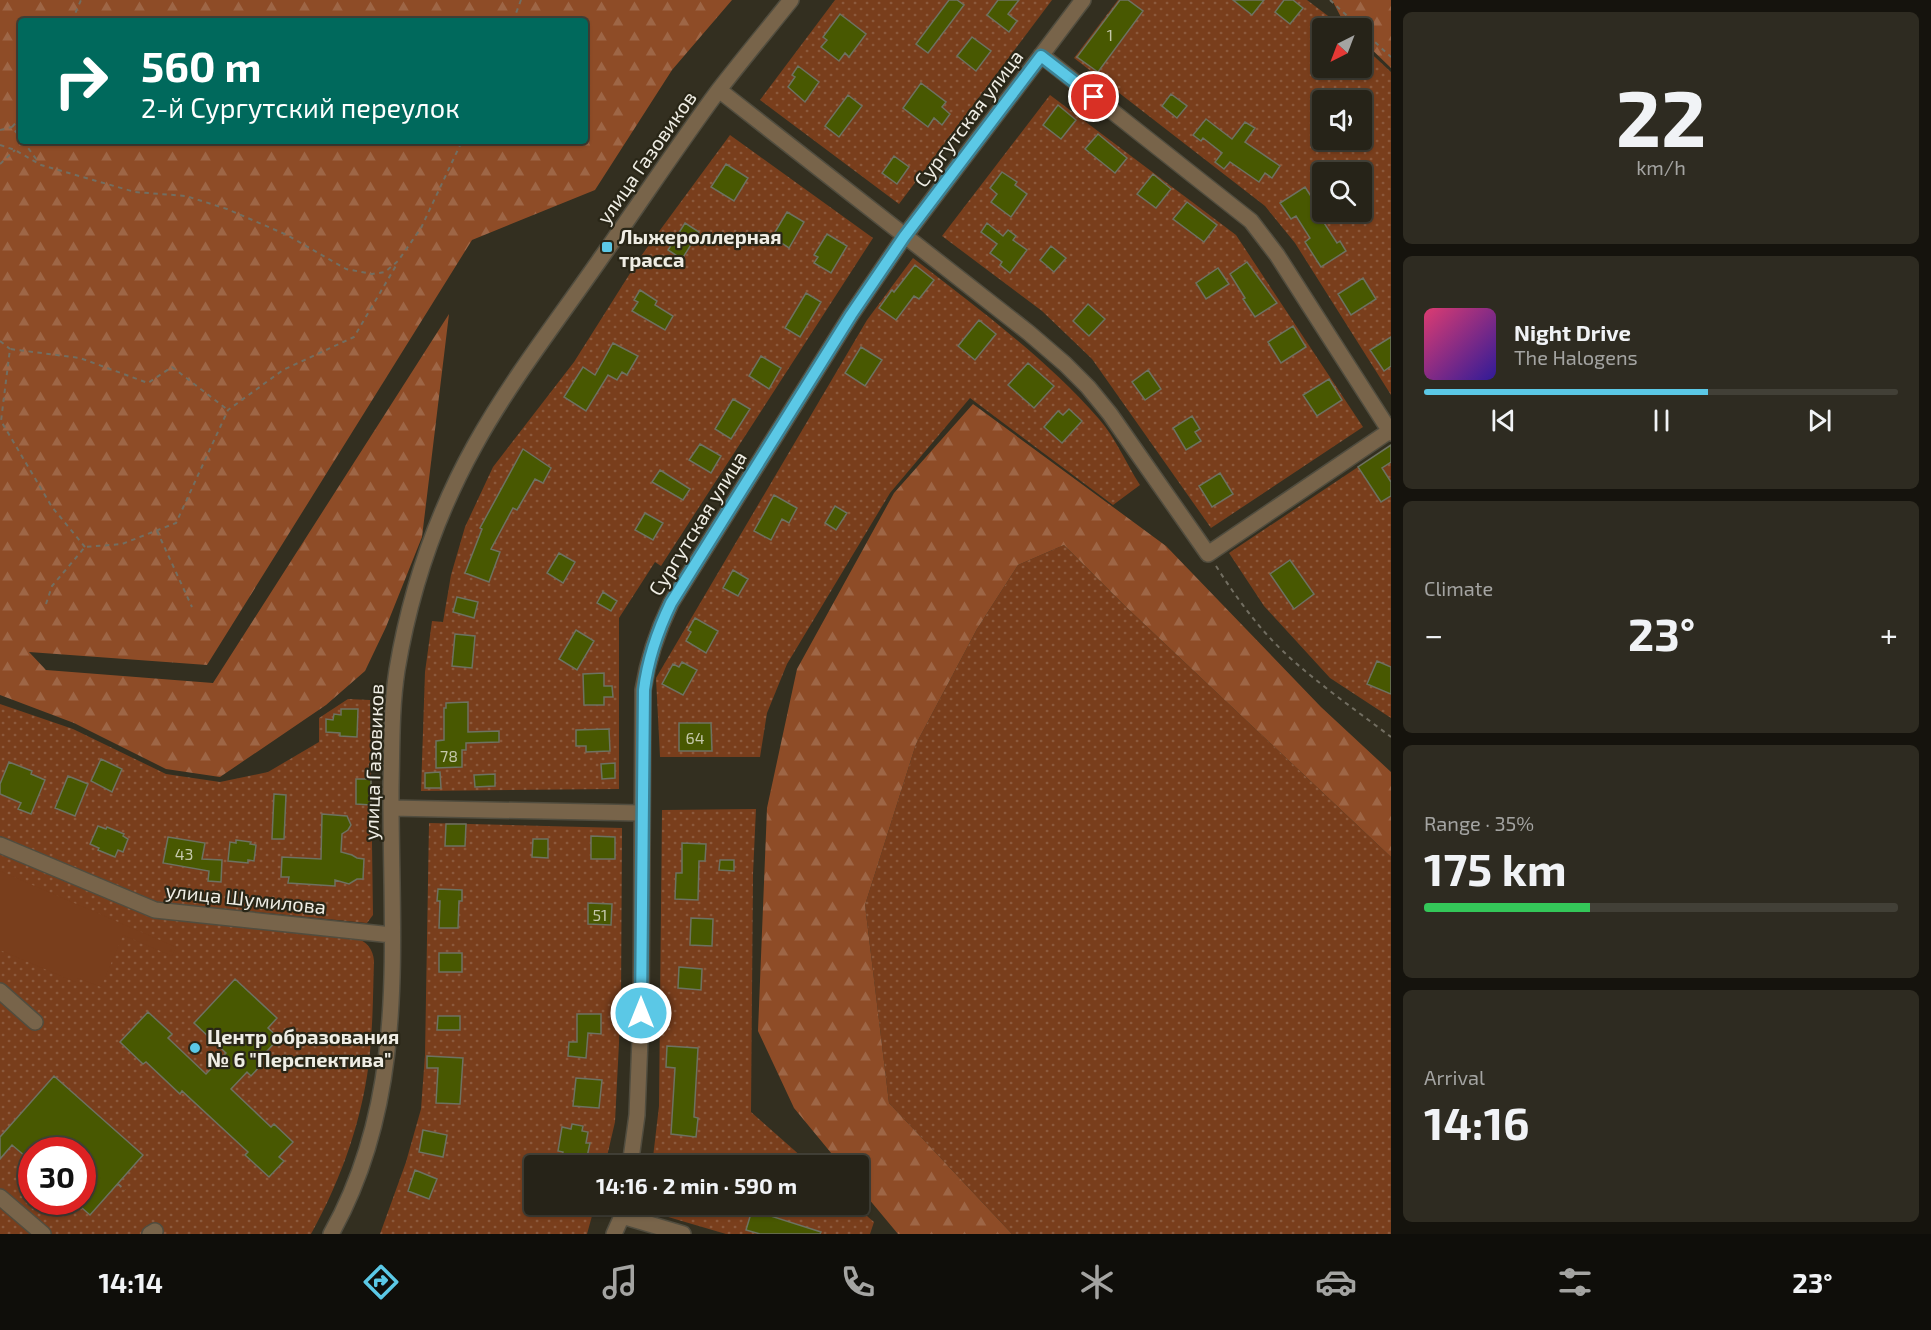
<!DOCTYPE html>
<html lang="en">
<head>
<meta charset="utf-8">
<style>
	body { margin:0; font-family:"Exo 2",sans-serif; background:#2e2b21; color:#f1f3f6; height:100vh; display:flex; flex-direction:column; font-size:22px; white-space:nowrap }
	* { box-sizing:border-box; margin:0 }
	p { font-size:20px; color:#a4a4a2 }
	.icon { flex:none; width:33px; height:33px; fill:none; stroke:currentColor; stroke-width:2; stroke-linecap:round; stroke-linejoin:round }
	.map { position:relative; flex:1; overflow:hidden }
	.panel { display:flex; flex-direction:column; gap:12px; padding:12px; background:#15130d; width:540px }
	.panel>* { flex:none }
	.hud { position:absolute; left:18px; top:18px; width:570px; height:126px; border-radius:6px; box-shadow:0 2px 4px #0004,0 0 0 2px #424037; background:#00695c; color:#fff; overflow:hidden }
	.needle { width:39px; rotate:222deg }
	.tools { position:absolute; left:1312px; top:18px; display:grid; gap:12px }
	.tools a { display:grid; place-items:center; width:60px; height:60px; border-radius:6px; background:#262318; box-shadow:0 2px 4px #0004,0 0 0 2px #424037; font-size:30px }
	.speed { position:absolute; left:18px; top:1137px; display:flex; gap:12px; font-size:30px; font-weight:700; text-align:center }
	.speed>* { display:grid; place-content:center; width:78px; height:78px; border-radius:50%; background:#262318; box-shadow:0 2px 4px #0004,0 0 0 2px #424037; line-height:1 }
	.speed .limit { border:9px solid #d22; background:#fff; color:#111 }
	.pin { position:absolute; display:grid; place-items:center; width:51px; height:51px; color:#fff; margin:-26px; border:3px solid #fff; border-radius:50%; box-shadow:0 2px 6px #0007 }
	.me { position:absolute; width:66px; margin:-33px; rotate:0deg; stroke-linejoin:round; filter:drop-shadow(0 0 4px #0008) }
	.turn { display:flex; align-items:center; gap:21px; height:126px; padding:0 24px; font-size:27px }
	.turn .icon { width:78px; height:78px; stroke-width:2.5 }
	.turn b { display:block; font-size:42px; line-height:51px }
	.big { font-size:45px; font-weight:700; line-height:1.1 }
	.panel .card { flex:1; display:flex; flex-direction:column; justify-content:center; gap:9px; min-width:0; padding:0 21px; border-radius:9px; background:#2e2b21 }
	.panel .dial { align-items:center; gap:0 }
	.dial b { font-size:78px; line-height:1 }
	.song { display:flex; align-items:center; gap:18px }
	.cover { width:72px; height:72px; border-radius:9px; background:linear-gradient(135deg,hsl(340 70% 55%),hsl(250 70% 35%)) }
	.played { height:6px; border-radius:3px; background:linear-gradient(90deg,#5bc8e6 60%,#424037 60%) }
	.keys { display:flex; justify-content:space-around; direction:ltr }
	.heat { display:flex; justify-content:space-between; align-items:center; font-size:33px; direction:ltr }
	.charge { height:9px; border-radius:4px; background:linear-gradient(90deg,#34c759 35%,#424037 0) }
	.trip { position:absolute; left:524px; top:1155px; width:345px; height:60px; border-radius:6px; background:#262318; box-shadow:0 2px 4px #0004,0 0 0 2px #424037; font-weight:700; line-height:60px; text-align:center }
	.menu { display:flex; height:96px; justify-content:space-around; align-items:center; background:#0f0e0a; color:#a4a4a2 }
	.menu .icon { width:42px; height:42px }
	.menu .on { color:#5bc8e6 }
	.menu b { font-size:27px; color:#f1f3f6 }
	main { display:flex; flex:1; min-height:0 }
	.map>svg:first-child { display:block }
	.grass { fill:url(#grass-dots); fill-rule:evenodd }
	.forest { fill:url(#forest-firs); fill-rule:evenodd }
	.garden { fill:#793e1c }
	.building { fill:#485801; stroke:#6d7261; stroke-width:1.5 }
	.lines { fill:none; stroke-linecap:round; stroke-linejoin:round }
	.minor-casing { stroke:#514d3f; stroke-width:18 }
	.path { stroke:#726e61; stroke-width:2; stroke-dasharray:4.5 4.5; stroke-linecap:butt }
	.minor { stroke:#78644a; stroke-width:15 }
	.route-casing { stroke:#3b8296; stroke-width:15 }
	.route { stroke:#5bc8e6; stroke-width:10 }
	.poi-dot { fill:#5bc8e6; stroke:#292617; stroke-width:2 }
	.labels { text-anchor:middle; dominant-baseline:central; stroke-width:4.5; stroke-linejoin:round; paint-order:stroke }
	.number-label { font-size:16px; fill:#c5c8ab }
	.street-label { font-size:20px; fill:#efede4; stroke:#292617 }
	.poi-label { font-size:20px; font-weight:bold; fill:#efede4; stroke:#292617; text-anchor:start }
</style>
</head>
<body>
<main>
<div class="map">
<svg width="1391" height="1234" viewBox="0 0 1391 1234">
	<defs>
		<pattern id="grass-dots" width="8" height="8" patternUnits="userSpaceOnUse" patternTransform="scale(1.5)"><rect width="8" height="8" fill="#793e1c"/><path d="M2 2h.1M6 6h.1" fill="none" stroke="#8c5a3d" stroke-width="1.8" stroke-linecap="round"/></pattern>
		<pattern id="forest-firs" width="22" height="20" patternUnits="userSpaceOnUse" patternTransform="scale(1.5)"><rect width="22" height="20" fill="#8e4c27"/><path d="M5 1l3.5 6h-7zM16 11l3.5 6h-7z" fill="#9e6646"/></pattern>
	</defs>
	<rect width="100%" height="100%" fill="#332f20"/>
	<path class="grass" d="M835,0h217l-153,204 -139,-104z
		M1118,0h189l37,28h-21v40h39v-23l29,27v323l-96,-152 -30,-37 -191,-148zM1323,100h39v40h-39zM1323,172h39v40h-39z
		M1050,95l186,140 127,192 -152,101 -119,-169 -50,-48 -100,-75z
		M730,135l143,103 -212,328 -6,-4 -36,56v171l-198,2 4,-119 7,-51 11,1 8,-47 14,-48 28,-60 81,-105 67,-106z
		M913,258c64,50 132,99 186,161 16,18 28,46 41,66l-27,20 -143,-107 -80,95 -103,171 -20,49 -7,44h-100l-4,-79 211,-358z
		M1388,447l3,6v265l-61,-40 -66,-72 -35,-53z
		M1064,545l61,61 266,251v377h-379l-123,-131 -24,-198 51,-161 61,-115 41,-64z
		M348,699l22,1 3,215 -6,8 -210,-21 -157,-66v-132l73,25 93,45 54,8 48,-10 51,-30v-24z
		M756,809l-3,65 -2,238 60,53 -159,1 7,-60 3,-296z
		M429,823l193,5 -1,175 -6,119 -10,43 -71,1v38l61,1 -8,29h-207l26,-72 15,-53 4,-54z
		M0,853l153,65 203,20c11,4 17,11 18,23 -1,30 -1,61 -4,91 -6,64 -28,126 -59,182h-311zM32,1150h50v52h-50z
		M642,1204l212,1 20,17 -4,12h-144l-85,-25z"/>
	<path class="forest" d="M0,0h732l-60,70 -77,120 -123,50 -265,425 -178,-13 17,18 167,13 236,-369 -27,223 -36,90 -21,44 -39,34 -106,72 -54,-8 -92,-46 -74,-28zM21,21h564v120h-564z
		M1332,0h59v68l-29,-28v-12h-11l-8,-7z
		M973,404l193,142 155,161 70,65v85l-266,-251 -61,-61 -46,20 -41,64 -61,115 -51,161 24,198 123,131h-114l-40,-48v-20l-17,-1 -47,-57 -36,-77 9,-223 30,-139 97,-176z"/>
	<path class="garden" d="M0,871l176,76 -4,9 -49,-21 -22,52 -23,-9 -3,4 -75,-32z"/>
	<path class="building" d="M949,0h8l7,5 -36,48 -12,-9z
		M998,0h21l-11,14 9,7 -8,11 -22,-17z
		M1120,0h8l15,11 -45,61 -21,-15z
		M1233,0h31l-12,15z
		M1284,0h9l10,8 -13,16 -15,-12z
		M840,14l26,20 -17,23 -4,-4 -6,8 -18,-14 6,-7 -4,-3z
		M972,37l19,14 -15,20 -19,-15z
		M798,66l21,16 -14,20 -17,-15 7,-10 -3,-2z
		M921,83l25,19 -4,5 8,7 -8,11 -8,-7 -6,9 -25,-19z
		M1171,94l16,12 -10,12 -15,-12z
		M848,95l14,11 -23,31 -14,-11z
		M1058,105l18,15 -15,19 -18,-14z
		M1206,119l26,20 13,-17 10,6 -10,14 35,24 -8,12 -7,-5 -6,9 -29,-20 -6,7 -9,-7 7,-9 -19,-15 -2,3 -8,-6z
		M1098,134l29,24 -12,15 -30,-24z
		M894,156l15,11 -12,17 -15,-11z
		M726,164l22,14 -14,23 -23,-14z
		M1002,172l15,10 -2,3 12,9 -16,23 -20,-15 6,-8 -7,-6z
		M1153,174l18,15 -15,19 -19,-14z
		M1305,187l15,23 -3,2 20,31 3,-2 6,10 -25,16 -16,-25 5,-4 -14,-22 -5,3 -11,-16z
		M1187,202l30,23 -13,17 -31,-23z
		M787,212l17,10 -15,26 -17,-11z
		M685,223l14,9 -17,27 -14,-9z
		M987,223l16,13 5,-6 8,6 -3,4 14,10 -17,23 -10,-8 2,-3 -12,-9 7,-9 -16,-12z
		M827,234l20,12 -16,27 -17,-10 4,-6 -4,-2z
		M1051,246l15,12 -12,14 -14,-12z
		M1247,262l30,41 -22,14 -12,-18 2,-1 -15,-24z
		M915,265l19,15 -15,19 -5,-3 -18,24 -17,-12 13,-18 2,2z
		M1218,268l11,16 -23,15 -10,-16z
		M1363,278l13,21 -25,16 -13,-21z
		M640,290l17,11 -2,4 18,11 -8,14 -33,-19 6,-9 -4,-2z
		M806,293l15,9 -21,35 -15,-9z
		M1088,304l17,15 -16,17 -16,-15z
		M979,320l17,14 -21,26 -17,-14z
		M1293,326l13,21 -25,16 -13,-21z
		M1391,337v29l-7,5 -14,-21z
		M613,343l25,13 -11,19 -5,-3 -5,8 -9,-5 -22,36 -22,-14 19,-30 12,8z
		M861,347l21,13 -17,26 -20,-13z
		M761,356l20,12 -12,21 -20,-13z
		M1028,363l26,23 -20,22 -26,-23z
		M1148,370l13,19 -16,11 -13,-18z
		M1329,379l13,21 -25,16 -14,-21z
		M733,399l17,10 -19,30 -16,-10z
		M1069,409l13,12 -20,22 -18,-16 14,-16 5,4z
		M1192,416l8,13 -5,3 6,9 -15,9 -13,-22z
		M700,444l21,12 -10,17 -22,-13z
		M1391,445v17l-9,6 9,14v14l-10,6 -23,-35z
		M523,449l28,19 -8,15 -8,-4 -18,31 -4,-2 -22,41 9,3 -11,30 -24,-9 17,-44 -2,-1z
		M660,470l30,19 -7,11 -31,-18z
		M1220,473l13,21 -21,13 -13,-21z
		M774,495l23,13 -8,15 -7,-4 -11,21 -17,-9z
		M835,506l12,7 -11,17 -11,-7z
		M645,513l18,10 -10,17 -18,-10z
		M559,553l16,9 -12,21 -16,-10z
		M1290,560l24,34 -20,15 -24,-35z
		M733,570l15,9 -10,17 -15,-8z
		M603,592l14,9 -6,10 -14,-8z
		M457,597l21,5 -4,16 -21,-6z
		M695,618l23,13 -12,22 -20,-12 5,-9 -3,-2z
		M576,630l18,11 -17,29 -18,-11z
		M455,634l20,2 -3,32 -20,-2z
		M1377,661l14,6v27l-24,-10z
		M682,662l15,8 -14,25 -21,-11 11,-20 6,3z
		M604,673v13h8l1,11h-9v8h-20l-1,-31z
		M468,702v30l31,-1v11l-33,1v7h-4v17l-26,1v-27l8,-1v-32h2v-5z
		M341,709h17l-1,28 -17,-1v-3l-14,-1v-13l7,1 1,-6 7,1z
		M679,723h32l1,28h-33z
		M609,729l1,22 -24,1v-6h-10v-16z
		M101,759l21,10 -10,23 -21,-11z
		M9,762l23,9 -1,3 14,6 -14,34 -13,-5 3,-6 -21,-9v-10z
		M615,763v15l-13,1 -1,-15z
		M440,772l1,16h-16v-15z
		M495,774v12l-20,1 -1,-12z
		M68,776l20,8 -13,32 -20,-8z
		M356,779h15v26l-15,-1z
		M274,794l12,1 -2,44h-12z
		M322,814l25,2 4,9 -3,5 -6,4 -1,18 11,3 5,3 7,1 -1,20h-6l-8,5 -14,-4v6l-47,-3 1,-6h-8l1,-20 39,2z
		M446,824h20l-1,22h-20z
		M98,826l8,3 1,-2 17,7 -1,2 5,3 -5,13 -5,-2 -3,7 -17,-7 1,-2 -9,-4z
		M591,836l24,1v22h-24z
		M168,837l37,6 -3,16 20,1 -1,22 -13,-1 1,-10 -46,-8z
		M533,839h15v19l-16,-1z
		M236,840l15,2 -1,2 6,1 -2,16 -6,-1v3l-20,-2 2,-19 6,1z
		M682,843l24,1 -1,17h-6l-1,39 -23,-1 1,-26h6z
		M720,860h14v11l-15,-1z
		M438,889l24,1v11h-3l-1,27h-19l1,-27h-3z
		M588,903l24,1 -1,21 -23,-1z
		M691,918l22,1 -1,27 -22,-1z
		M439,953h23v19h-23z
		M679,967l23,2 -1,21 -23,-2z
		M235,979l42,39 -9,10 11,10 -22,24 4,3 -10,11 -4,-4 -16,17 40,38 3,-3 19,18 -14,15 5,4 -15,16 -24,-22 3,-3 -66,-61 -2,3 -34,-32 -3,2 -23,-22 28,-30 24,22 -4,4 38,36 20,-21 -32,-30z
		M577,1014h24v20l-13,-1 -2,25 -18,-2 1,-14h8z
		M438,1016h22v14h-23z
		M667,1046l31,2 -4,69 4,1 -2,19 -25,-3 4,-66 -9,-1z
		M427,1056l36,2 -3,46 -24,-1 2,-35h-11z
		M54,1076l89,79 -53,60 -8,-7v-58h-50v12l-20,-17 -12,14v-22z
		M576,1078l26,2 -3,28 -26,-2z
		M572,1124l11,2 -1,5 6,1 -2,11h4l-3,14 -11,-3 -2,8 -13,-3 2,-7 -5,-1 4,-24 9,2z
		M423,1130l24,5 -4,22 -24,-5z
		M415,1170l22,9 -8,20 -21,-8z
		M752,1210l69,22 -1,2h-60l-14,-4z"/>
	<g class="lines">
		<g class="minor-casing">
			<path id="minor" d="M1041,55l210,166 26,34 114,178
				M719,90l310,243 36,31 23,23 22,27 98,140 183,-124
				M391,808l250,5
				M0,845l155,65 237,25
				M0,991l35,31
				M630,1166l7,-51 4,-102 2,-323c5,-32 14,-58 28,-87l180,-288 53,-78 179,-237
				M0,1197l43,37
				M622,1216l61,18
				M150,1234l5,-3
				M331,1234c79,-141 59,-293 60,-448 1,-39 0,-77 6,-116 13,-78 39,-155 78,-225 36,-65 83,-125 126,-187 39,-55 77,-113 117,-167 24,-31 49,-61 73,-91
				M614,1234l8,-18 2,-12"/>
		</g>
		<path class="path" d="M1330,0l30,28
			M72,21l9,-21
			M513,21l8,-21
			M1362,30l29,27
			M21,117l-9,10 9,11
			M0,130l12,-3
			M23,141l16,22
			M0,145l15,5 26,15 94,27 51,4 41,13 60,26 59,34 26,5 13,-2 13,-11 23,-33 41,-87
			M0,164l15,-14
			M0,341l10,8
			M157,531l35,76
			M85,547l-33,-40 -51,-86 9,-72 70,9 68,25 24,-16 56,43
			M1216,566c16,25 33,49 53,71 33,36 83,70 122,100
			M46,604l6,-18 33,-39 37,-3 54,-21 52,-113 55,-40 71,-33 43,-73
			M118,1184l7,6"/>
		<use href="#minor" class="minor"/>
	</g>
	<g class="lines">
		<g class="route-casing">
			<path id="route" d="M641,1013l3,-323c4,-32 13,-58 27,-87l180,-288 53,-78 137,-181 53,41"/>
		</g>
		<use href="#route" class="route"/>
	</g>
	<g class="poi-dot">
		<rect x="601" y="241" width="12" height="12" rx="3"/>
		<circle cx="195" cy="1048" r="6"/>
	</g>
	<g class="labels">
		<g class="number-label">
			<text x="1110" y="34">1</text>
			<text x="695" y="737">64</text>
			<text x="449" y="755">78</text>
			<text x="184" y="853">43</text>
			<text x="600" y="914">51</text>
		</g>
		<g class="street-label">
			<text transform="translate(968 118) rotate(-53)">Сургутская улица</text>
			<text transform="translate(646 157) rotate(-55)">улица Газовиков</text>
			<text transform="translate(697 523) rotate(-58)">Сургутская улица</text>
			<text transform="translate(373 762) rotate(-88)">улица Газовиков</text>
			<text transform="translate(246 898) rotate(6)">улица Шумилова</text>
		</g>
		<g class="poi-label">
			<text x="619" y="236">Лыжероллерная<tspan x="619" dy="23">трасса</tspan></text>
			<text x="207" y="1036">Центр образования<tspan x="207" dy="23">№ 6 "Перспектива"</tspan></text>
		</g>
	</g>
</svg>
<div class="tools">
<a><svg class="needle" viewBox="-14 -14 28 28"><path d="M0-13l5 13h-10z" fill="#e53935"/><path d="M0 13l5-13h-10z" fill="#a4a4a2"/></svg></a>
<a><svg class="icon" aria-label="sound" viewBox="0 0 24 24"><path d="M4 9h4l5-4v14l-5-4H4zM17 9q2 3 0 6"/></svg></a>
<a><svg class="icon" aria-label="search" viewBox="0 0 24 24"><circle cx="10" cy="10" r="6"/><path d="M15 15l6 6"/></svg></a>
</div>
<div class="speed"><div class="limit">30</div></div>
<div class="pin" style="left:1094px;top:97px;background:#d93025"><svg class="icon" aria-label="arrive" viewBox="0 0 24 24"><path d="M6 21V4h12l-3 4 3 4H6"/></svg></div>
<svg class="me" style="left:641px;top:1013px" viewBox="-20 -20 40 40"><circle r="17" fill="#5bc8e6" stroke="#fff" stroke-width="3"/><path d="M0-11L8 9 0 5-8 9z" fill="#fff"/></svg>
<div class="trip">14:16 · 2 min · 590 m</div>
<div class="hud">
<div class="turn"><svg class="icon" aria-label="right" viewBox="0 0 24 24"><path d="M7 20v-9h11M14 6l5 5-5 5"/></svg><div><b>560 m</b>2-й Сургутский переулок</div></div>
</div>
</div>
<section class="panel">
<div class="card dial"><b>22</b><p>km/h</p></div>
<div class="card">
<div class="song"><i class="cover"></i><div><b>Night Drive</b><p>The Halogens</p></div></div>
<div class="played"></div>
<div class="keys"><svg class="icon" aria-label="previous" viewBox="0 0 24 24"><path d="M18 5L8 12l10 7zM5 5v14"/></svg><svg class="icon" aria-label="pause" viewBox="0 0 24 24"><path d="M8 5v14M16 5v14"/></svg><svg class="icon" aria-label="next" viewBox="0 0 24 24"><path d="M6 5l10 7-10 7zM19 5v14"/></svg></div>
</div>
<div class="card"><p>Climate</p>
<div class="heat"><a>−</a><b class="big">23°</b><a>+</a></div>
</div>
<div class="card"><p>Range · 35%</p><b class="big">175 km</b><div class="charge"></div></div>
<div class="card"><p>Arrival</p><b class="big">14:16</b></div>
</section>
</main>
<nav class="menu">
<b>14:14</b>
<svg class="icon on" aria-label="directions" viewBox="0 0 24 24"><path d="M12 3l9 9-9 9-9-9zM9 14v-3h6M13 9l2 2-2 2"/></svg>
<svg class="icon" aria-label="music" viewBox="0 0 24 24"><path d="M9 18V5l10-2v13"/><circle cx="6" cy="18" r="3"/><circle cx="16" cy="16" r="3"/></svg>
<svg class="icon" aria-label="phone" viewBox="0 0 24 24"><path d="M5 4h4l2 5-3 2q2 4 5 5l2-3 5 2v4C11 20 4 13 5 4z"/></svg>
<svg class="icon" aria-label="climate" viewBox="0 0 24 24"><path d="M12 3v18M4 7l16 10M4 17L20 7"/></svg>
<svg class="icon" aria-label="car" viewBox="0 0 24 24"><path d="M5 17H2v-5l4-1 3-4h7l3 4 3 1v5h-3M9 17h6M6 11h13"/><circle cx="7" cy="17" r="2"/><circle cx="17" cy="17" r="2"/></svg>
<svg class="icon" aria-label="filters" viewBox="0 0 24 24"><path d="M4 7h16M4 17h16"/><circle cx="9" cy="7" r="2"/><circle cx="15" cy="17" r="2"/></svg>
<b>23°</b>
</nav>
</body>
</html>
